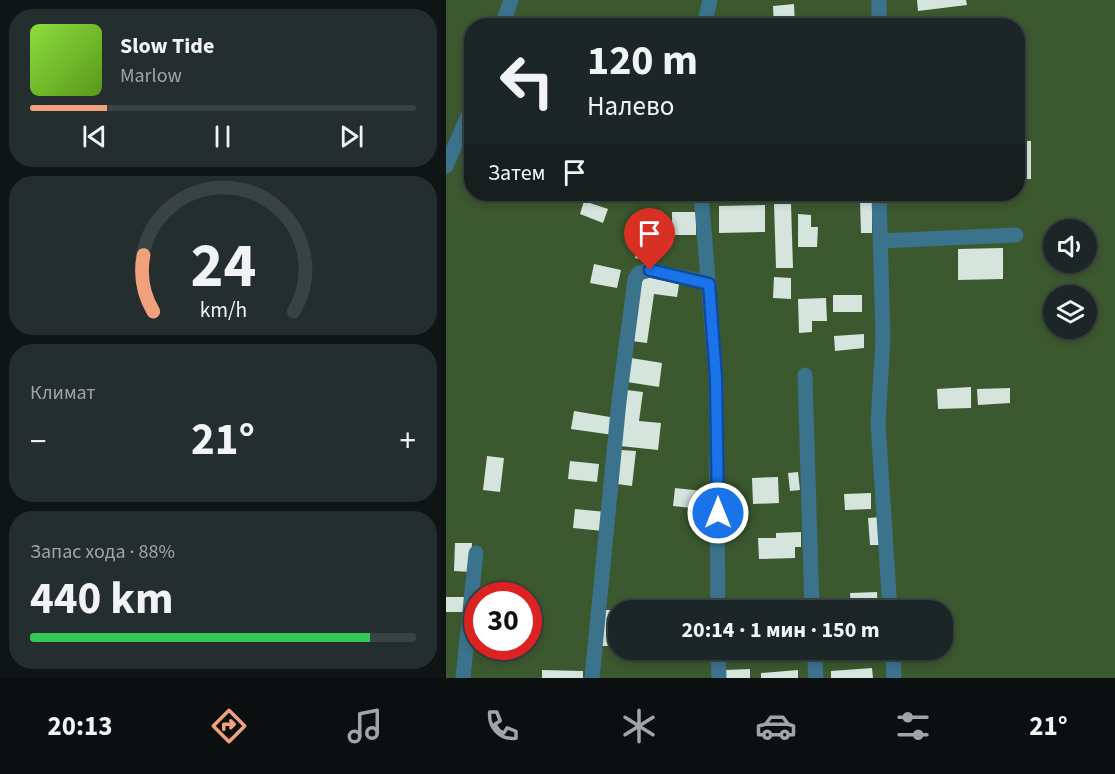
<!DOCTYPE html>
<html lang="ru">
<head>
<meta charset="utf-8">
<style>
	body { margin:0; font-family:"Source Sans 3",sans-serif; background:#252e2e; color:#f1f3f6; height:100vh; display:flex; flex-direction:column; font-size:22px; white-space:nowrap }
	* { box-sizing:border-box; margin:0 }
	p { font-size:20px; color:#a0a5a7 }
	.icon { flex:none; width:33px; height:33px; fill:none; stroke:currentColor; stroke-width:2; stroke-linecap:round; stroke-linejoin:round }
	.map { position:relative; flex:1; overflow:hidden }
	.side { display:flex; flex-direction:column; gap:9px; padding:9px; background:#0f1515; width:446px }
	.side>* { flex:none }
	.guide { position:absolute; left:18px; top:18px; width:561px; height:183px; border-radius:24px; box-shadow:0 3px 9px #0003,0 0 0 2px #3a4343; background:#1c2626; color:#f1f3f6; overflow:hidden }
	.controls { position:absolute; left:597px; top:219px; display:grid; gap:12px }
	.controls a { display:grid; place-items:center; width:54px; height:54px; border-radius:50%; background:#1c2626; box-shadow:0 3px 9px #0003,0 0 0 2px #3a4343; font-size:30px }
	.speed { position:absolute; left:18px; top:582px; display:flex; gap:12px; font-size:30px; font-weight:700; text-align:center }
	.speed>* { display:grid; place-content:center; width:78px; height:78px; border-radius:50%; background:#1c2626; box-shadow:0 3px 9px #0003,0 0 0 2px #3a4343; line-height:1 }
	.speed .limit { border:9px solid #d22; background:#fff; color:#111 }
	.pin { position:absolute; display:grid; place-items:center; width:51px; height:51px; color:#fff; margin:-62px -26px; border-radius:50% 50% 50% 0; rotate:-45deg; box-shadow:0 0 6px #0007 }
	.pin .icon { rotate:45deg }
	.me { position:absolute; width:66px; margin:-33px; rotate:0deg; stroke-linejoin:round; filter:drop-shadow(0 0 4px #0008) }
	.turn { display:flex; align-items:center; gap:21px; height:126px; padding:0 24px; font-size:27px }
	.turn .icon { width:78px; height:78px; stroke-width:2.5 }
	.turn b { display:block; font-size:42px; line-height:51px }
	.then { display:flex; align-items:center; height:57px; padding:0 24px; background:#0003; gap:12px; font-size:22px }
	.big { font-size:45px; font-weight:700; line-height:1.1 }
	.side .widget { flex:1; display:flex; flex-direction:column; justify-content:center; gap:9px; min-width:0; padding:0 21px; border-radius:24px; background:#252e2e }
	.side .dial { align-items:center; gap:0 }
	.dial svg { height:156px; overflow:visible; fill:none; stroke:#3a4343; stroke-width:7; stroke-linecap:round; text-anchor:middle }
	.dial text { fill:#f1f3f6; stroke:none }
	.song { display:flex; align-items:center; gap:18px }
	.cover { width:72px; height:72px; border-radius:9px; background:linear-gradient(135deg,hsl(90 70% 55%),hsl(90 70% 35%)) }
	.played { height:6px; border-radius:3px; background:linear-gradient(90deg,#f1a17c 20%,#3a4343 20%) }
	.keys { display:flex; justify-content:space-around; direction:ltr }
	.heat { display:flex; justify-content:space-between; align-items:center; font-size:33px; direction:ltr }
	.charge { height:9px; border-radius:4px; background:linear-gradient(90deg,#34c759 88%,#3a4343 0) }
	.trip { position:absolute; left:162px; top:600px; width:345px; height:60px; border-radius:24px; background:#1c2626; box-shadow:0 3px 9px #0003,0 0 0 2px #3a4343; font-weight:700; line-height:60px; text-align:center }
	.tab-bar { display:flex; height:96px; justify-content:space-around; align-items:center; background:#0b0f0f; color:#a0a5a7 }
	.tab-bar .icon { width:42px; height:42px }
	.tab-bar .selected { color:#f1a17c }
	.tab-bar b { font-size:27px; color:#f1f3f6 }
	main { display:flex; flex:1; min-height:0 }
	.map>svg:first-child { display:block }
	.green { fill:#3c582f; fill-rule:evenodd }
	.building { fill:#d5e4dd }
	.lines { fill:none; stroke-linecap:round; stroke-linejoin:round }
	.minor { stroke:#3b738c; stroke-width:15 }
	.route-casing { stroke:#114b97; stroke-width:15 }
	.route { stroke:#1a73e8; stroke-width:10 }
</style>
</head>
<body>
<main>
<section class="side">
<div class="widget">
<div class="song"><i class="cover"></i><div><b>Slow Tide</b><p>Marlow</p></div></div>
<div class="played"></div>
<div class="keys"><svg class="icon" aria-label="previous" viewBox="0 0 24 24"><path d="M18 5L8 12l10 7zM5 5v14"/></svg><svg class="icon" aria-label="pause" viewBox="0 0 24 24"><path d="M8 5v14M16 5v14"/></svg><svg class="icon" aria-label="next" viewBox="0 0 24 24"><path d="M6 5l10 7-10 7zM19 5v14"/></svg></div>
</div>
<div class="widget dial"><svg viewBox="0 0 100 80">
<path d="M14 69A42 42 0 1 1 86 69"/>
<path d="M14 69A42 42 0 0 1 9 40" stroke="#f1a17c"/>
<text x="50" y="56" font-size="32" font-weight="700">24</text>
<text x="50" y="72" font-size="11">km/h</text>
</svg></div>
<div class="widget"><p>Климат</p>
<div class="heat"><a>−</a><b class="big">21°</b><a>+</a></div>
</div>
<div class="widget"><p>Запас хода · 88%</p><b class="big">440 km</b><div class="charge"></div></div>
</section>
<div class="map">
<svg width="670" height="678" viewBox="0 0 670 678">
	<rect width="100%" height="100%" fill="#253333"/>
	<path class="green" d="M0,0h669v678h-669zM26,26h546v168h-546zM608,230h32v32h-32zM608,296h32v32h-32zM32,596h50v50h-50zM172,610h324v40h-324z"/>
	<path class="building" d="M471,0h49l1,5 -49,6z
		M348,4l1,22h-21l-1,-20z
		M572,141h13v38h-13z
		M414,200h12v33h-11z
		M138,201l24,8 -5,14 -23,-9z
		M328,204h17l2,64h-17z
		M319,205v27l-46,1v-27z
		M202,208l14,3 -14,50 -13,-3z
		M226,212h24v23h-24z
		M352,214l13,1v12h7l-1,20h-19z
		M557,248v31l-45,1v-31z
		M148,264l27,6 -4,18 -27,-5z
		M196,273l38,6 -3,18 -23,-3 -7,49 -15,-2z
		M328,277l17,1v21l-18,-1z
		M387,295h29v17h-29z
		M380,298l1,23h-15v11l-13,1 -1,-34z
		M418,334v14l-29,3 -1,-15z
		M185,358l31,5 -3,24 -32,-5z
		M525,387v21l-33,1 -1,-20z
		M564,388v15l-32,2 -1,-16z
		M181,390l16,2 -4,29 22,2 -3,27 -38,-4z
		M128,411l42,7 -3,17 -42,-6z
		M175,450l15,1 -4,35 -15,-2z
		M41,456l17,2 -4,34 -17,-2z
		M124,461l29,3 -2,18 -29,-3z
		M352,472l2,18 -10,1 -2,-18z
		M332,477l1,26 -26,1 -1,-26z
		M229,488l28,3 -2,18 -28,-3z
		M425,493v16l-26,1 -1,-16z
		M129,509l31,3 -3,19 -30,-3z
		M435,517l1,28h-12l-2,-27z
		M355,532v15h-6v11l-36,1 -1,-21h18v-5z
		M9,543h17l-1,29 -17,-1z
		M431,592l1,18h-27l-1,-17z
		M0,597h21l-1,15h-20z
		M156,610h16v36h-17z
		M426,668l1,10h-42v-7z
		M304,669v9h-25v-8z
		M96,670l41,1v7h-41z
		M352,670v8h-37v-5z"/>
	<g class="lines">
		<path class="minor" d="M433,0v26
			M56,26l9,-26
			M258,26l6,-26
			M0,166l26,-59
			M255,194l15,183 2,233
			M433,194l4,145 -5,84 12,187
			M434,241l136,-6
			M359,375l7,235
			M272,650l1,28
			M368,650l2,28
			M447,650l1,28
			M17,678l13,-125
			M146,678l27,-277 16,-122 4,-6 10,-3 60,13"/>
	</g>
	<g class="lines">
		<g class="route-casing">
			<path id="route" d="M204,270l59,14 7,94 2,135"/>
		</g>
		<use href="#route" class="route"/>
	</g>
</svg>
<div class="controls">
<a><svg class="icon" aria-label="sound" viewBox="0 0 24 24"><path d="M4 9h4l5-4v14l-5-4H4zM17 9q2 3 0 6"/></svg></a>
<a><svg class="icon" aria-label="layers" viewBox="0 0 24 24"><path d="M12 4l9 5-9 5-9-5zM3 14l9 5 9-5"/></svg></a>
</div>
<div class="speed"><div class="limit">30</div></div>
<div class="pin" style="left:204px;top:270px;background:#d93025"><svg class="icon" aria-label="arrive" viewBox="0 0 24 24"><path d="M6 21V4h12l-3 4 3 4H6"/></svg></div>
<svg class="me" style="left:272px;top:513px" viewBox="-20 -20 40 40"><circle r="17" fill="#1a73e8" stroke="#fff" stroke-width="3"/><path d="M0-11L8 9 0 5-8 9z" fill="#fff"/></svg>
<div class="trip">20:14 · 1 мин · 150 m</div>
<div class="guide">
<div class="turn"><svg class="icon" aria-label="left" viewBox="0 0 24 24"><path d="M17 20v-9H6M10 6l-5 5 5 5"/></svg><div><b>120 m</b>Налево</div></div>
<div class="then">Затем<svg class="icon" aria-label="arrive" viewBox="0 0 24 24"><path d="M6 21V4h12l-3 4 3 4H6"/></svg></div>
</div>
</div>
</main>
<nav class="tab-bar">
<b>20:13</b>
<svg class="icon selected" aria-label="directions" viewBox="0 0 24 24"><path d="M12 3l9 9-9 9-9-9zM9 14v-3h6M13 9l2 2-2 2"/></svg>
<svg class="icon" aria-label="music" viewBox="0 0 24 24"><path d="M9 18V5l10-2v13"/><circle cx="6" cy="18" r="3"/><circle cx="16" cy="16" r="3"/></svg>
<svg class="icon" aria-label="phone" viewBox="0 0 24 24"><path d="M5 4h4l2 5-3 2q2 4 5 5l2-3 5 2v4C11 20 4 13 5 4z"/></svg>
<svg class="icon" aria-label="climate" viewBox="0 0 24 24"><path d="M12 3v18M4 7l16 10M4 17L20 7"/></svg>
<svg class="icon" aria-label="car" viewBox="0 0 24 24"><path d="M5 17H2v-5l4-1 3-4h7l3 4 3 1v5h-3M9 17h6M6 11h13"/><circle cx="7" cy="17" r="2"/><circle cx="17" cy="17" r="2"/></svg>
<svg class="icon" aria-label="filters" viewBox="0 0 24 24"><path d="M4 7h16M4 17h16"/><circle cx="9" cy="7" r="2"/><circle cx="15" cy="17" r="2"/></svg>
<b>21°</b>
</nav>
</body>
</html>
